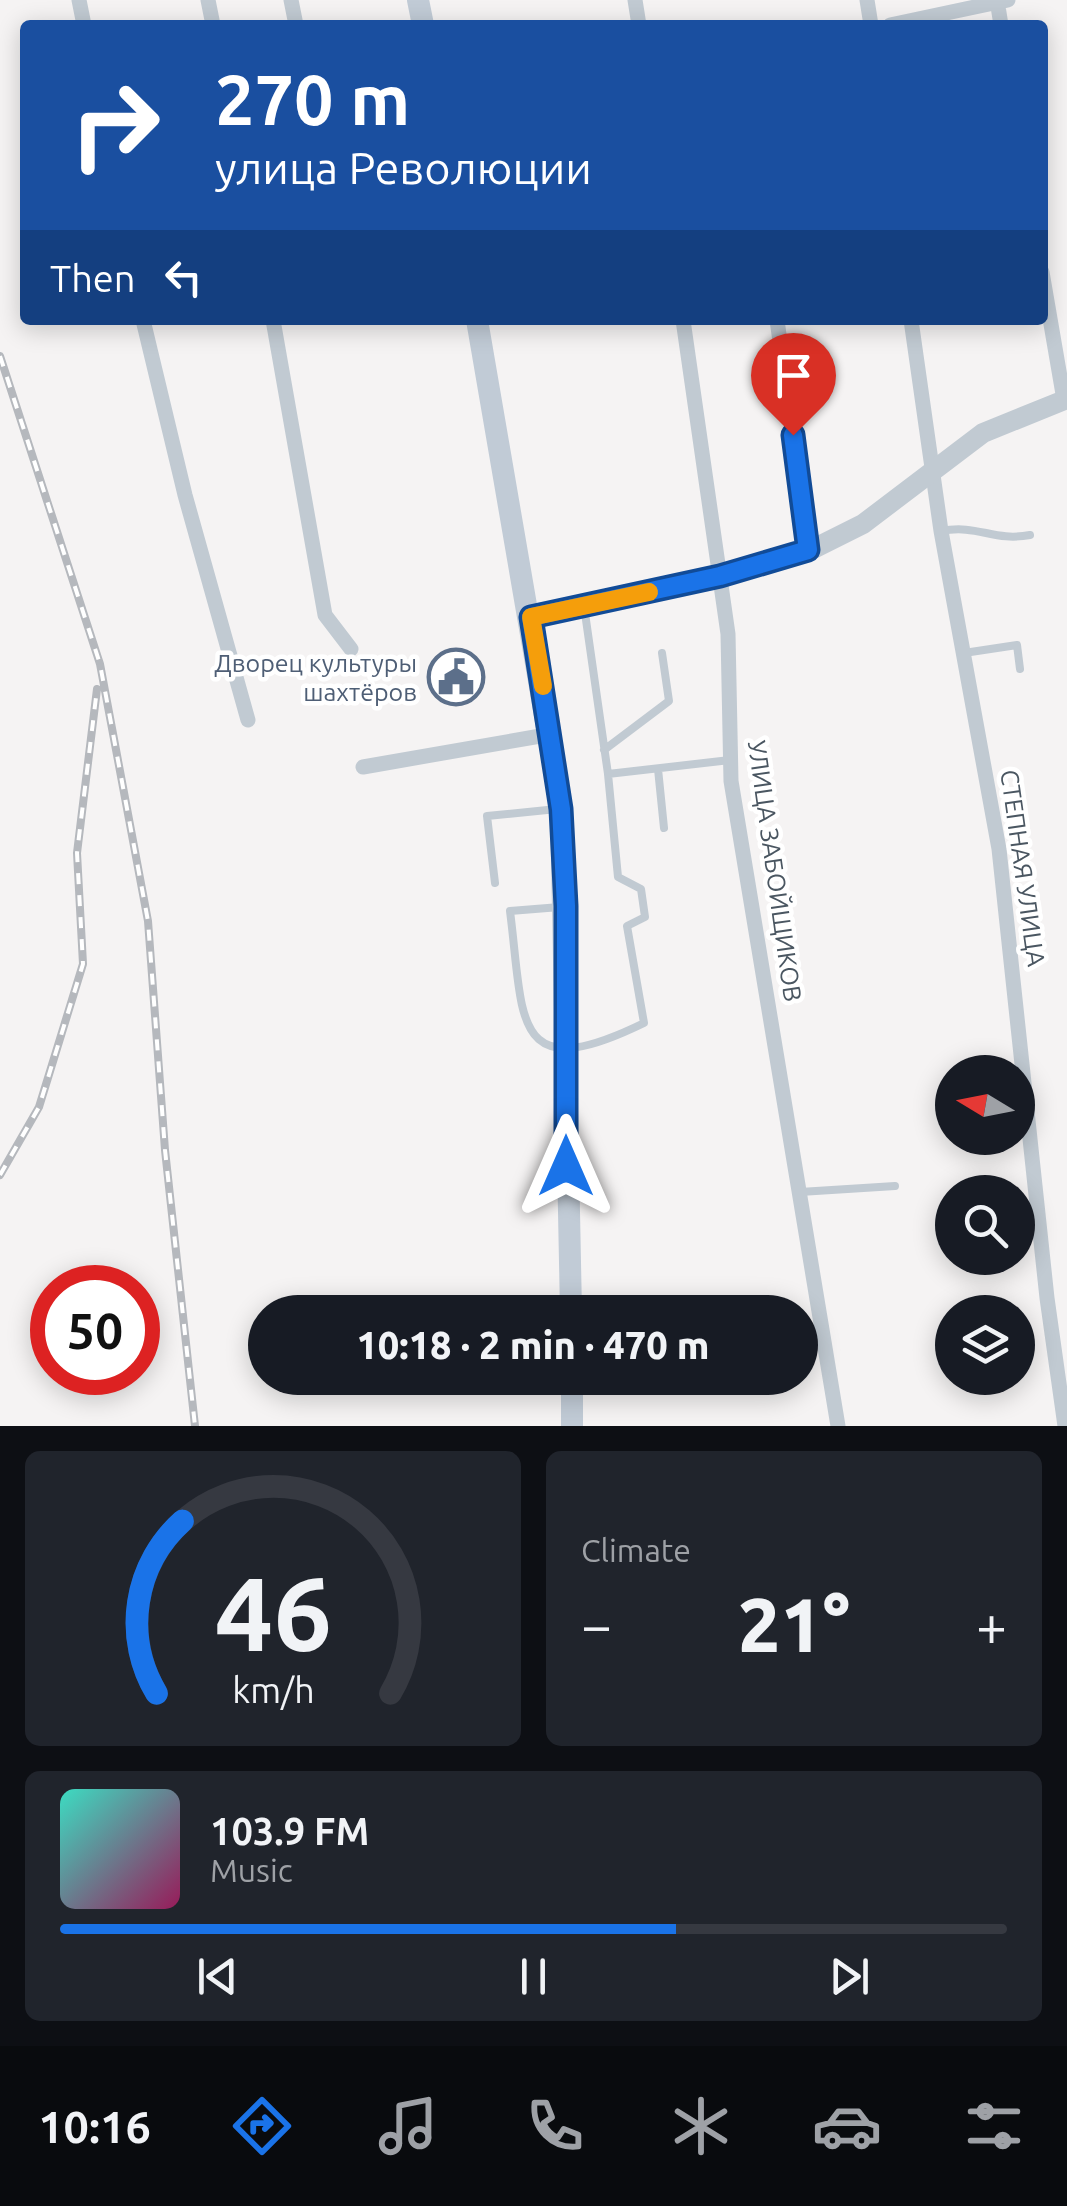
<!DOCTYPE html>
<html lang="en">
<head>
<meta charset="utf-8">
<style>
	body { margin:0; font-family:Ubuntu,sans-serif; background:#20242c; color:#f1f3f6; height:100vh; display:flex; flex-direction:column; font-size:38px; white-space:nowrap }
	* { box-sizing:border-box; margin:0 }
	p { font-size:32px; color:#9ea1a6 }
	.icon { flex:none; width:55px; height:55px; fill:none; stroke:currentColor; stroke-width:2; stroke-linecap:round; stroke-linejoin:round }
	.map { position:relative; height:1426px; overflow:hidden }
	.side { display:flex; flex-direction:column; gap:25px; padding:25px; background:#0d0f14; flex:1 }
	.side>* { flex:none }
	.hud { position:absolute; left:20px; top:20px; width:1028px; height:305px; border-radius:10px; box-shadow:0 5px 25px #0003; background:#1a4fa0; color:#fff; overflow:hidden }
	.needle { width:65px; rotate:280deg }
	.fabs { position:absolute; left:935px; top:1055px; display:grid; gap:20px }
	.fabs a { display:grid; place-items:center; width:100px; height:100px; border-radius:50%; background:#171b24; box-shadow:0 5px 25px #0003; font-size:50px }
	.speed { position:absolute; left:30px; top:1265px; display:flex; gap:20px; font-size:50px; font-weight:700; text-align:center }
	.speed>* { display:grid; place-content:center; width:130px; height:130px; border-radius:50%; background:#171b24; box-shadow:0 5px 25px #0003; line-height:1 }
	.speed .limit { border:15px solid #d22; background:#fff; color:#111 }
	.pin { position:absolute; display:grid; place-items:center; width:85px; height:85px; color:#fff; margin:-102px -42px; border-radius:50% 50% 50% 0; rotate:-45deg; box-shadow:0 0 10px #0007 }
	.pin .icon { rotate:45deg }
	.me { position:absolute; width:110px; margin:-55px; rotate:0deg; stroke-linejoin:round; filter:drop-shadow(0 0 8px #0008) }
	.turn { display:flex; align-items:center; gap:35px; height:210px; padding:0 30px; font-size:45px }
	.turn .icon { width:130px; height:130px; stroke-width:2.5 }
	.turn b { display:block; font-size:70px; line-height:85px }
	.then { display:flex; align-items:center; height:95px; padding:0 30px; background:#0003; gap:20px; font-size:38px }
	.big { font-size:75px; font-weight:800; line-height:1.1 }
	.side .card { flex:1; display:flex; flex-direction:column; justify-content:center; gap:15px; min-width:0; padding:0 35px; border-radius:15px; background:#20242c }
	.side .dial { align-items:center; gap:0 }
	.dial svg { height:260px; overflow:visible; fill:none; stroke:#363941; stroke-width:7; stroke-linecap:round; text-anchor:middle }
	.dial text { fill:#f1f3f6; stroke:none }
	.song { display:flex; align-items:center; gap:30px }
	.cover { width:120px; height:120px; border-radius:15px; background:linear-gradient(135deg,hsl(170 70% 55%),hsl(330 70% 35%)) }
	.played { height:10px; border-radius:5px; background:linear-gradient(90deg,#1a73e8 65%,#363941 65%) }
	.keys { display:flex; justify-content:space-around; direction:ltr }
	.heat { display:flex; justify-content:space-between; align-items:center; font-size:55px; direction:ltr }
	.side .tiles { flex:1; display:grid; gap:25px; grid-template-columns:1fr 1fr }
	.card:last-child { grid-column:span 2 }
	.trip { position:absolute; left:248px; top:1295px; width:570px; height:100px; border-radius:50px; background:#171b24; box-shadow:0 5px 25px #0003; font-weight:800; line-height:100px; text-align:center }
	.menu { display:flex; height:160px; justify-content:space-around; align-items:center; background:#090b0e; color:#9ea1a6 }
	.menu .icon { width:70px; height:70px }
	.menu .on { color:#1a73e8 }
	.menu b { font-size:45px; color:#f1f3f6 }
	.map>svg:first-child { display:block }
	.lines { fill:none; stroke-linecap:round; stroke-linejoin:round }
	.service { stroke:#c1cad2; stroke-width:8 }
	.minor { stroke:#c1cad2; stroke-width:15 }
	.tertiary { stroke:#c1cad2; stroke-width:20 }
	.secondary { stroke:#c1cbd6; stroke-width:22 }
	.rail-casing { stroke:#b5b8bd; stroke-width:8 }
	.rail { stroke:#fff; stroke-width:4; stroke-dasharray:11; stroke-linecap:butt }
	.route-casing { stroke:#114b97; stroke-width:25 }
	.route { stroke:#1a73e8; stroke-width:18 }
	.slow { stroke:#f59e0b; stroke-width:18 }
	.labels { text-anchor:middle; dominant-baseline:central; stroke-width:9; stroke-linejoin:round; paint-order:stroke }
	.service-label { font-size:25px; fill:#4e5e75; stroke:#fff; text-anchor:end }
	.street-label { font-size:25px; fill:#4a5661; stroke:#fff }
</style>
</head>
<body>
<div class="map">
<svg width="1067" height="1426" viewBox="0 0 1067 1426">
	<rect width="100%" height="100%" fill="#f5f3f3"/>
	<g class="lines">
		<path class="service" d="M941,531c38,-7 52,11 89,4
			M584,606l24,168 122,-14
			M964,653l53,-8 3,24
			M604,750l65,-49 -7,-48
			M658,769l6,59
			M495,883l-8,-67 70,-7
			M560,907l-50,4c14,108 1,177 134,112l-17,-97 18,-9 -4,-28 -23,-12 -10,-103
			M800,1192l95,-6"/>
		<path class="minor" d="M79,0l5,25
			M208,0l5,25
			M291,0l5,25
			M635,0l4,25
			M867,0l4,25
			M997,0l4,25
			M890,25l118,-25
			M1042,272l22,128
			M143,320l42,175 63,225
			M273,320l52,295 26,34
			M683,320l45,314 3,147 107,645
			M777,320l32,231
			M911,320l30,211 58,318 48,449 18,128
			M363,767l189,-33"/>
		<path class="tertiary" d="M531,617l189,-41 89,-25 54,-27 120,-91 84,-34"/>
		<path class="secondary" d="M418,0l5,25
			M477,320l84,489 10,503
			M572,1378v48"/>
		<g class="rail-casing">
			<path id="rail" d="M0,356l100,308 48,257 17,229 30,276
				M0,1175l39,-68 44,-143 -6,-111 20,-164"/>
		</g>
		<use href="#rail" class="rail"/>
	</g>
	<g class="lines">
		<g class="route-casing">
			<path id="route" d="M566,1166v-260l-5,-97 -30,-192 189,-41 88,-26 -15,-115"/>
		</g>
		<use href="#route" class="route"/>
		<path class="slow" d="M543,686l-12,-69 118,-25"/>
	</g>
	<defs>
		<g id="civic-ring" transform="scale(2.875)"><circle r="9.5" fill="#fff" stroke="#5c6f8a" stroke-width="1.5"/><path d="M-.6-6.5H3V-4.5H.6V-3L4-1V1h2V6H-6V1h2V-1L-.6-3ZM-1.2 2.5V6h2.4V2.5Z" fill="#5c6f8a"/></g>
	</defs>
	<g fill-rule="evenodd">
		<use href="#civic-ring" x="456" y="677"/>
	</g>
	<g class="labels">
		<g class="service-label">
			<text x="417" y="663">Дворец культуры<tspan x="417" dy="29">шахтёров</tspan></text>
		</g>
		<g class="street-label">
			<text transform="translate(1023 868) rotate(82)">СТЕПНАЯ УЛИЦА</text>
			<text transform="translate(775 871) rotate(82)">УЛИЦА ЗАБОЙЩИКОВ</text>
		</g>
	</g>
</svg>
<div class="fabs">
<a><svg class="needle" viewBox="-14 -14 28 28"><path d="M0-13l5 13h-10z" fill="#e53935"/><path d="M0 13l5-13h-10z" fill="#9ea1a6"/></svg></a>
<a><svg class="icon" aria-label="search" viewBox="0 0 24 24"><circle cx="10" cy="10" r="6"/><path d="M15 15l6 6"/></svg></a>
<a><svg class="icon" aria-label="layers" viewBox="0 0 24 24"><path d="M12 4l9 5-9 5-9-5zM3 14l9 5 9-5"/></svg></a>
</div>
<div class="speed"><div class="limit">50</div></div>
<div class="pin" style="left:793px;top:435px;background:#d93025"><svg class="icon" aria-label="arrive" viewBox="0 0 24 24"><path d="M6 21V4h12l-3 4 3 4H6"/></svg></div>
<svg class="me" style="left:566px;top:1166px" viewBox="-20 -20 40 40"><path d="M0-17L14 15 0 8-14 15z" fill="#1a73e8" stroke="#fff" stroke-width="4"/></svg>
<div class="trip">10:18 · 2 min · 470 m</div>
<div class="hud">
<div class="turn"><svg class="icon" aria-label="right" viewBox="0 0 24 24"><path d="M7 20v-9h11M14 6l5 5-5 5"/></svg><div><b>270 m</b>улица Революции</div></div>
<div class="then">Then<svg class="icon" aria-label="left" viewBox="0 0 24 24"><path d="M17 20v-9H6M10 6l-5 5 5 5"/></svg></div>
</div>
</div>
<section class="side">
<div class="tiles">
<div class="card dial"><svg viewBox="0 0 100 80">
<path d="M14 69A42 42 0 1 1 86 69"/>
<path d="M14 69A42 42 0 0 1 22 16" stroke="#1a73e8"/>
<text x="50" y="56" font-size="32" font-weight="700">46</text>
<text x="50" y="72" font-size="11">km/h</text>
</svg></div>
<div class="card"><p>Climate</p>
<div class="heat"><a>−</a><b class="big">21°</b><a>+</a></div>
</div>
<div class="card">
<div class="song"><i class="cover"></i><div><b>103.9 FM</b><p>Music</p></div></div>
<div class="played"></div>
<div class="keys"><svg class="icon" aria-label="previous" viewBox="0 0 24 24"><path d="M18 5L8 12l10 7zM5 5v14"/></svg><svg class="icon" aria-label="pause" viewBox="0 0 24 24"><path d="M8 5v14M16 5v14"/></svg><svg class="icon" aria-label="next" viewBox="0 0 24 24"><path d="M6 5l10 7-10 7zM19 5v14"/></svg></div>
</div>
</div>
</section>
<nav class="menu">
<b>10:16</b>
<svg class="icon on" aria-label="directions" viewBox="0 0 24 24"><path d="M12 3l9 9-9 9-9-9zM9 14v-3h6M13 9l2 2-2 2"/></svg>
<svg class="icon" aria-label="music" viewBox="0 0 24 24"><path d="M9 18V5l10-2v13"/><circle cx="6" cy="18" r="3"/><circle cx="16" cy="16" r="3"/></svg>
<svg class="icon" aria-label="phone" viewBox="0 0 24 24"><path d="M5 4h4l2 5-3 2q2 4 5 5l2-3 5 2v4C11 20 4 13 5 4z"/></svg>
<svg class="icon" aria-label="climate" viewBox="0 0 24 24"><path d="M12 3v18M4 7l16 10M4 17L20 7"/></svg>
<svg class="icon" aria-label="car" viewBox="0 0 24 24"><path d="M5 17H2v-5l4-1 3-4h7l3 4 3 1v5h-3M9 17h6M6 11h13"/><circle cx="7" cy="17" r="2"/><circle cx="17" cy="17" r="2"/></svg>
<svg class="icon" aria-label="filters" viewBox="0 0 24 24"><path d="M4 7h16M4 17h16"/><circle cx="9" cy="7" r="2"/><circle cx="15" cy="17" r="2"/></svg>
</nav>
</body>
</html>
